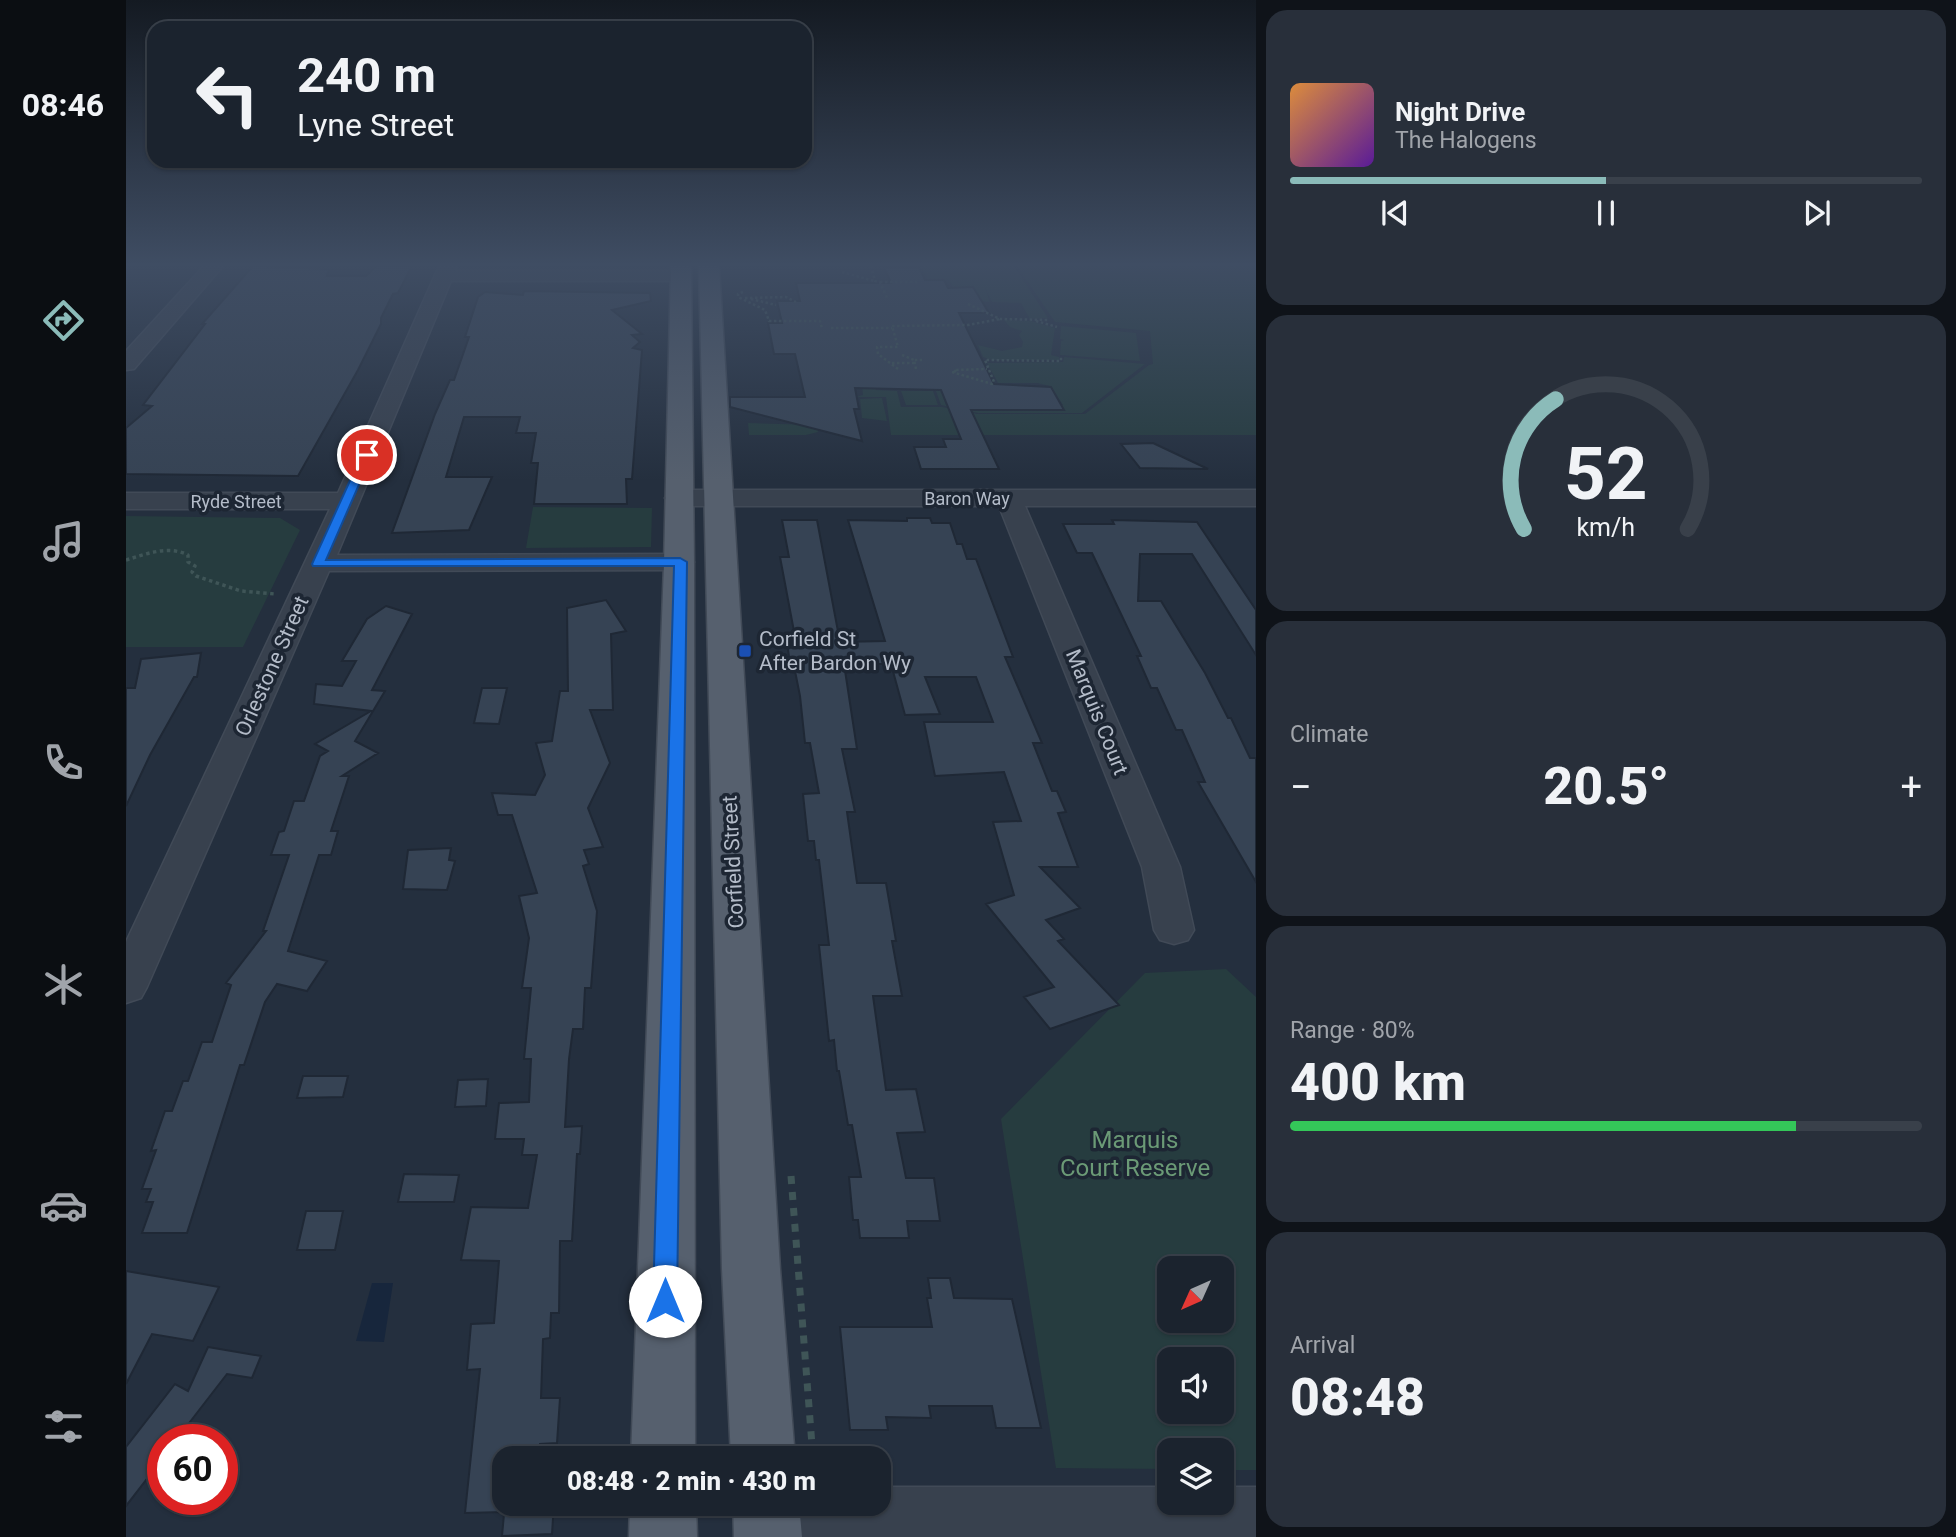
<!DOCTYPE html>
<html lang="en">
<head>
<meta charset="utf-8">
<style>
	body { margin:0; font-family:Roboto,sans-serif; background:#282f3a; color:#f1f3f6; height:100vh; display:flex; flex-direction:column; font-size:26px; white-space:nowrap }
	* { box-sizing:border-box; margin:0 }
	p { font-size:23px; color:#a0a4aa }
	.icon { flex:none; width:38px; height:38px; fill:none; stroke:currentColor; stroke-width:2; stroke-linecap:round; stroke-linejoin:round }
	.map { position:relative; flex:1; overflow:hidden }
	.details { display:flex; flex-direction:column; gap:10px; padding:10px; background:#0f1319; width:700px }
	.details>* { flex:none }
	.guide { position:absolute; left:21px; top:21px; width:665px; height:147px; border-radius:21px; box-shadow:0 2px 5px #0004,0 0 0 2px #39404a; background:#1b232e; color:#f1f3f6; overflow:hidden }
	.needle { width:46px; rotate:225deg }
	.controls { position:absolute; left:1031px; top:1256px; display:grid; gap:14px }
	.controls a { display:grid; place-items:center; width:77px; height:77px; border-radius:14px; background:#1b232e; box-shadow:0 2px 5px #0004,0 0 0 2px #39404a; font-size:35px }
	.speed { position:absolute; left:21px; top:1424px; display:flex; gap:14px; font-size:35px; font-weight:700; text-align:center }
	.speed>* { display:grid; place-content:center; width:91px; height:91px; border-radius:50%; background:#1b232e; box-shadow:0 2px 5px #0004,0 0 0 2px #39404a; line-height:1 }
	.speed .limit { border:10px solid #d22; background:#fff; color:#111 }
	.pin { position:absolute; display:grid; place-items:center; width:60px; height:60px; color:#fff; margin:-30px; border:4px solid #fff; border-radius:50%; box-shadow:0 2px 7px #0007 }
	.me { position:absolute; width:77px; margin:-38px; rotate:0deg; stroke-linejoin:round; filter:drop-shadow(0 0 5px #0008) }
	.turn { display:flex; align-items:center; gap:24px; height:147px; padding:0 35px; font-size:32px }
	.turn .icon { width:91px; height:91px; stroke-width:2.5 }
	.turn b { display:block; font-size:49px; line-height:60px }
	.big { font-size:52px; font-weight:800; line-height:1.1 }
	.details .card { flex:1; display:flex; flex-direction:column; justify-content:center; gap:10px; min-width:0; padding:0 24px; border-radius:21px; background:#282f3a }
	.details .dial { align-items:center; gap:0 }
	.dial svg { height:182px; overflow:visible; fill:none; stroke:#39404a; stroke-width:7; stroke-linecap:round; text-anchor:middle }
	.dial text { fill:#f1f3f6; stroke:none }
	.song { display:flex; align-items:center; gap:21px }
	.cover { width:84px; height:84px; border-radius:10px; background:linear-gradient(135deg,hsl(30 70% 55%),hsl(270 70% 35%)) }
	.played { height:7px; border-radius:4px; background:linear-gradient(90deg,#8bbbb9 50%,#39404a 50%) }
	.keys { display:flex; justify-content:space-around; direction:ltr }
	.heat { display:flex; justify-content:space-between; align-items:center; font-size:38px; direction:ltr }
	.charge { height:10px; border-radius:5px; background:linear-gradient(90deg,#34c759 80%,#39404a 0) }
	.trip { position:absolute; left:366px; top:1446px; width:399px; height:70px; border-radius:21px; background:#1b232e; box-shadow:0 2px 5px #0004,0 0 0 2px #39404a; font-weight:800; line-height:70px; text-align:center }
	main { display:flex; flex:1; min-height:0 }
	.menu { display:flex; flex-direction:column; width:126px; justify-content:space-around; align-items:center; background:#0b0e12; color:#a0a4aa }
	.menu .icon { width:49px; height:49px }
	.menu .selected { color:#8bbbb9 }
	.menu b { font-size:32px; color:#f1f3f6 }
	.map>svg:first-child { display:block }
	.green { fill:#263c3f; fill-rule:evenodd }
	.water { fill:#17263c }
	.building { fill:#364354; stroke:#1f2835; stroke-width:2 }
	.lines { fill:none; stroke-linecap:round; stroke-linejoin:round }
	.minor-casing { stroke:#414a57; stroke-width:3 }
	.major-casing { stroke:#414a57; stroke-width:3 }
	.path-far2 { stroke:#3f5557; stroke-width:2.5; stroke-dasharray:2.5 2.5; stroke-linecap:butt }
	.path-far1 { stroke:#3f5557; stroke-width:3.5; stroke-dasharray:3.5 3.5; stroke-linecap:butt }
	.path { stroke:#3f5557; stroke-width:7; stroke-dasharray:8 8; stroke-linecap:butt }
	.minor { fill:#38414e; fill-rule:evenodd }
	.major { fill:#56606e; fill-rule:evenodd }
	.route { fill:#1a73e8; stroke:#114b97; stroke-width:2 }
	.transit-dot { fill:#1a4fb4; stroke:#1d2633; stroke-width:2.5 }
	.labels { text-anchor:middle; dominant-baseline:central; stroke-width:7; stroke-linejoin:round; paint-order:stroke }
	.far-street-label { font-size:18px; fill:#b4bcc9; stroke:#1d2633 }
	.poi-label { font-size:21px; fill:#b4bcc9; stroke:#1d2633; text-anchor:start }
	.street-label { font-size:21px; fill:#b4bcc9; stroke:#1d2633 }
	.near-park-label { font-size:24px; fill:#6b9a76; stroke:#1d2633 }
</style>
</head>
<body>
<main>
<nav class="menu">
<b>08:46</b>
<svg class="icon selected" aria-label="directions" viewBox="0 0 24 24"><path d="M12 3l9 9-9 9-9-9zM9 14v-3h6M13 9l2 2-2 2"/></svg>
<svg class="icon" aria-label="music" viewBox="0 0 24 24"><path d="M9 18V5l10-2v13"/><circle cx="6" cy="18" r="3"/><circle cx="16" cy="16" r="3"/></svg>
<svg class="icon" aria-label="phone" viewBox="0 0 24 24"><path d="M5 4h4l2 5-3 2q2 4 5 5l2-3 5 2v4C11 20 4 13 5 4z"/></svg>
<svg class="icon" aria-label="climate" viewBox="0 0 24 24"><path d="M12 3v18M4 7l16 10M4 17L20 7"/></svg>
<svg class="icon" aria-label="car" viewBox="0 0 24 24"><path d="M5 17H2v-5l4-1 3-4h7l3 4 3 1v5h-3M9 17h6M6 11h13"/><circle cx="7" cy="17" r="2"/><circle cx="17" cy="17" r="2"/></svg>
<svg class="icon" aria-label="filters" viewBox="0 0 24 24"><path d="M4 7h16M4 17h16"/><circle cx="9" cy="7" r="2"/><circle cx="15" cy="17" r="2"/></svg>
</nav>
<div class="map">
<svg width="1130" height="1537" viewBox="0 0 1130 1537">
	<rect width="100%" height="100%" fill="#242f3e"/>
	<path class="green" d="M795,266h93l34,52 -18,1 -9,-16 -29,-1 -7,-14 5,14 -29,-2 -12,-20 -21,-1z
		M891,266h239v169h-365l-5,-38h-30l7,-2 -1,-10h12l2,5 21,1 4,16h41l35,7h108l64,-49 4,-1 -3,-33 -95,-9z
		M878,320l27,1 24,7 -4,27 8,2v3h-67l-9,-3 -5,-12 24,6 20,-4 1,-5 -4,-7 3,-4 -12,-4z
		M935,326l75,7 4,28 -80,-6 1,-14 3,-1 -4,-1z
		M938,357l81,7 -63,49h-104l-37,-8 -5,-14h22l2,4h-17l3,10 45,1 3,5h68l-2,-5 3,-1 -13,-19 -13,-3h-39l-11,-20 76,-1z
		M775,391h32l5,14h-32z
		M756,398l5,23 -25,-3 -2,-19z
		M622,423l68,2 2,7 -12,3h-57z
		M407,507l119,1 -1,39 -125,1z
		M0,516l154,2 20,12 -57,117h-117z
		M1100,969l30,28v473h-34v-19h-53v18l-113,-1 -55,-349 144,-146zM1043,1269h53v52h-53zM1043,1360h53v52h-53z"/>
	<path class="water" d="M246,1283h21l-9,59 -28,-1z"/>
	<path class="building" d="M127,266l76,3 -2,7h39l11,-10h35l-14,27 -5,1 -12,24v6l-23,46 -60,106 -172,-2v-46l26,-22 -9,-1 62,-81h-3z
		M758,267h35l6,13h19l4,8 25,-1 16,26h-30l35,71 57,3 13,23h-93l28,59h-78l-7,-22h32l-3,-8h18l-20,-49 -86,-2 4,21h-5l8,32 -132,-34v-10h75l-10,-43h-21l-6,-31h14l-5,-22h23l-4,-18h95z
		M398,291l126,2 1,8 -39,9 30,24 -10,1 8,7 -7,6 9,2 -10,129h-6l1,25h-93l4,-41h-7l5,-30h-20l4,-16h-56l-18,60h46l-23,53 -77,3 43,-119 15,-34h4l15,-43h-4l13,-40 7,-5 38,3z
		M1027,443l55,26 -68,-1 -19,-24z
		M781,518h23l2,5h18l7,21h5l5,15h9l37,98h-8l37,86h-9l19,48h5l9,21 -8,1 20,54h-38l40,41 -34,12 18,19 -6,2 61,64 -69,24 -26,-32 30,-10 -68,-83 28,-9 -21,-73 28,-1 -17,-49 -69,4 -11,-54h69l-17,-45h-51l15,37 -35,1 -14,-51h-47l13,85h-15l13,63h-8l10,71h29l10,58h-4l10,55h-29l13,94 30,-1 9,43 -28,1 9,45h28l6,43h-33l2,17h-49l-2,-18h-5l-4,-43h12l-9,-52h-4l-9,-54h-2l-3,-31 -5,1 -10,-96h10l-10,-85h-3l-2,-19h-6l-5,-47 16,-1 -9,-50h-5l-5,-47 -5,-25 -4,1 -4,-30h9l-16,-85h9l-7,-37h35l23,122 45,-1 -37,-121 59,1z
		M986,520l85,2 59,88v45l-64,-101h-52l-2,47h23l44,72 23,45h3l19,40h6v124l-58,-100h7l-23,-52h-6l-19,-42h-6l-14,-32h4l-49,-103h-15l-14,-29h51z
		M480,600l20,31 -15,3 2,76h-23l20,53 -22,45 15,39 -19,3 5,14 -6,2 14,45 -6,77h-6l-2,41h-10l-4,30 -4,68 17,-1 -2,28h-3l-5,87h-12l-1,72h-8l-1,25 -7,1 -2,59h19l-3,45 -17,1 -1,14h-35v54l-39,1 15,-144 -13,1 4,-46 23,-1 5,-62 -38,-1 10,-53 57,1 9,-53h-15l2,-16h-29l4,-36 30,-1 2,-43h-7l7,-71h-9l7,-50 -10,-42 18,-3 -25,-78h-14l-6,-22 43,2 10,-20 -9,-32 16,-2 8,-50h8l-1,-83z
		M260,606l26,8 -40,76 13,1 -30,50 23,12 -36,23h7l-18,55h7l-7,24h-12l-31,96 39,10 -20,30 -30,-7 -12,18 -21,63h-4l-53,168h-45l11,-31h-7l5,-13h-9l14,-39 -5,1 14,-40h7l11,-30h5l14,-39h10l19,-57 -5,-2 40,-52h-3l26,-76h-18l8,-23 5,-1 10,-30h10l16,-45 8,-5 -13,-7 56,-33 -57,-7 2,-20 26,2 14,-25h-14l25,-42z
		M75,653l-4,24h-3l-44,78 -24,51v-118h9l6,-29z
		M356,688h25l-8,36 -25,-1z
		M325,848l-2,12 6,1 -8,29 -44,-1 5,-39z
		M177,1076h45l-5,21 -46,1z
		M362,1079l-2,27 -31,1 3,-27z
		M278,1174l55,1 -5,27h-56z
		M180,1211h37l-8,39h-38z
		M0,1271l93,16 -26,54 -41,-7 -26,50z
		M802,1278h22l4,20 58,1 29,129h-45l-4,-22h-63l2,12 -45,-1 2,13h-38l-10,-103h92l-5,-29h4z
		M82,1347l53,9 -9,22 -25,-4 -51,66h-13v18l-37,48v-59l49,-63 13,7z
		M379,1503h49l-2,31 -50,2z"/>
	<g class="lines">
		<g class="minor-casing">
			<path id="minor" d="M78,266h19l-89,103 -8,1v-19z
				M313,266h18l-2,5h226l9,5 -9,5h-230l-114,274 343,-1 10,2 4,6 -4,6 -10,2 -351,1 -182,416 -6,11 -15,5v-61l204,-433h-204v-16h212z
				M552,490h578v16h-231l155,361 14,63 -6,10 -14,4 -14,-4 -6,-10 -12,-63 -143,-361h-321l-9,-3 -4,-5 4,-5z
				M752,1487h291v16h53v-16h34v50h-511l-8,-20 6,-14h135z"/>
		</g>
		<g class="major-casing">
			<path id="major" d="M545,266h20l3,298 1,894h-64l33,-894z
				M573,266h20l61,1003 15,189h-64l-9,-189z
				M504,1503h66l1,34h-68z
				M607,1503h66l3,34h-68z"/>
		</g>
		<path class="path-far2" d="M745,266l4,15 5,1 8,18
			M716,272l32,9
			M754,282h37
			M617,292l-5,2v3l27,13 4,11h51l2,7
			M619,298l41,-1 10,5
			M625,299l25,6
			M842,304l32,15 49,1
			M910,321l21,6
			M705,328h61
			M776,355l12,5
			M766,363h22
			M772,369l-20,-15 -1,-7h21l-6,-21 76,-1 32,-6
			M790,369l-2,-9h8
			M826,372l40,12 2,-2 -9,-22 76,1v-5
			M830,372l-2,-2 33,-1"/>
		<path class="path-far1" d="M0,560c20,-6 42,-15 62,-5v7l7,4 -3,6 4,4 45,15 34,3"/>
		<path class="path" d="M665,1176l22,282"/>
		<use href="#minor" class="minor"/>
		<use href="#major" class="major"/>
	</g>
	<linearGradient id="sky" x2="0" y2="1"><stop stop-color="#141a22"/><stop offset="0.55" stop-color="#3f4d63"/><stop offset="1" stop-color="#3f4d63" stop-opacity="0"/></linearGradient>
	<rect width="1130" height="481" fill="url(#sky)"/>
	<path class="route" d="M237,452l9,3 -46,105 354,-2 7,4 -10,739 -4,8 -8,3 -9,-3 -3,-8 21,-735h-361l-1,-2z"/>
	<rect class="transit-dot" x="612" y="644" width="14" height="14" rx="3.5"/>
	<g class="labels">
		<g class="far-street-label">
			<text x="841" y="498">Baron Way</text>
			<text x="110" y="501">Ryde Street</text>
		</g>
		<g class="poi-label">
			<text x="633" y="639">Corfield St<tspan x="633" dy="24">After Bardon Wy</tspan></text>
		</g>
		<g class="street-label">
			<text transform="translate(146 666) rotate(-66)">Orlestone Street</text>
			<text transform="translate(971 712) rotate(68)">Marquis Court</text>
			<text transform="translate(607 862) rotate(-93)">Corfield Street</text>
		</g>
		<g class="near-park-label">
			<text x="1009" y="1140">Marquis<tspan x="1009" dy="28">Court Reserve</tspan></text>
		</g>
	</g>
</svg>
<div class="controls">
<a><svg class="needle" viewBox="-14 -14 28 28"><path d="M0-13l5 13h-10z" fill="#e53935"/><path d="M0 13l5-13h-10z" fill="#a0a4aa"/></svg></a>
<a><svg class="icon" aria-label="sound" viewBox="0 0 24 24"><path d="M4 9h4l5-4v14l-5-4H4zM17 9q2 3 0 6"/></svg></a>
<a><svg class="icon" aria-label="layers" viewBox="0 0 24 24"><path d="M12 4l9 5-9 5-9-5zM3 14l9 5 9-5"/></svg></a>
</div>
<div class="speed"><div class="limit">60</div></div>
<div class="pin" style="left:241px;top:455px;background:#d93025"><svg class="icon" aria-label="arrive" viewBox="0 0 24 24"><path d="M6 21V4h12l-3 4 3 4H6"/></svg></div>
<svg class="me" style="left:539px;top:1301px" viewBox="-20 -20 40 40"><circle r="19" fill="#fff"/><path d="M0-13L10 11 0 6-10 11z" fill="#1a73e8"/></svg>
<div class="trip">08:48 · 2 min · 430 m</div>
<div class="guide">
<div class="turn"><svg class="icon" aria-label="left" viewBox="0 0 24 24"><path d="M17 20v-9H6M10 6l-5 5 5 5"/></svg><div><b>240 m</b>Lyne Street</div></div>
</div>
</div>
<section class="details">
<div class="card">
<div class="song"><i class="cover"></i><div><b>Night Drive</b><p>The Halogens</p></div></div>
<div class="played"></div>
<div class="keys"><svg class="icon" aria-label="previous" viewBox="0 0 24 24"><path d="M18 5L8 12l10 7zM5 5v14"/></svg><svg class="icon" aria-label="pause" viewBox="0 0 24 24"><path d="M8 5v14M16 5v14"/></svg><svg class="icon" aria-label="next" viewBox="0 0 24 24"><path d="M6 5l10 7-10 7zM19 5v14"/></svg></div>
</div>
<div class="card dial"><svg viewBox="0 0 100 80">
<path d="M14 69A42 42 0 1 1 86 69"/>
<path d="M14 69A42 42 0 0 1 28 12" stroke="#8bbbb9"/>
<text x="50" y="56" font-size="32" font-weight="700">52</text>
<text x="50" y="72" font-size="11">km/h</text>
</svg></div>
<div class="card"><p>Climate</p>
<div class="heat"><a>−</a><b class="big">20.5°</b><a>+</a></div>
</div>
<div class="card"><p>Range · 80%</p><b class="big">400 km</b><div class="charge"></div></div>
<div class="card"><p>Arrival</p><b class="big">08:48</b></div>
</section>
</main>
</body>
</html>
